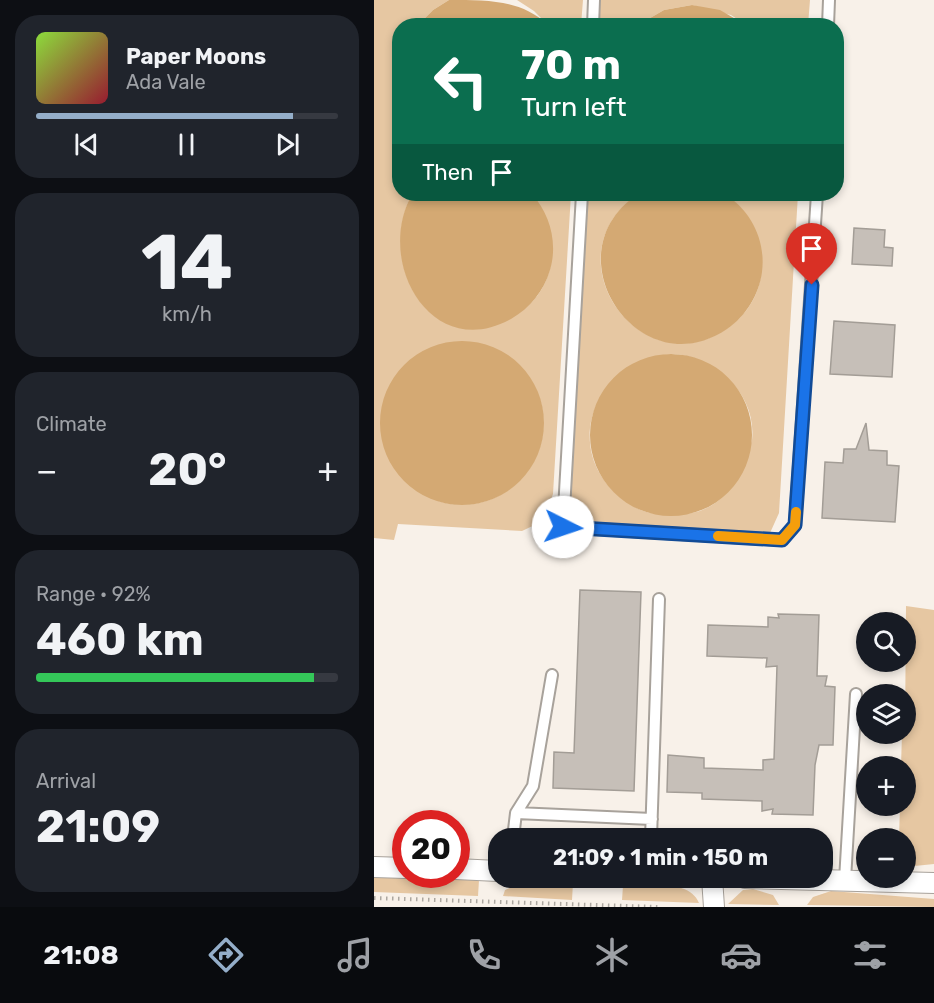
<!DOCTYPE html>
<html lang="en">
<head>
<meta charset="utf-8">
<style>
	body { margin:0; font-family:Rubik,sans-serif; background:#20242c; color:#f1f3f6; height:100vh; display:flex; flex-direction:column; font-size:22px; white-space:nowrap }
	* { box-sizing:border-box; margin:0 }
	p { font-size:20px; color:#9ea1a6 }
	.icon { flex:none; width:33px; height:33px; fill:none; stroke:currentColor; stroke-width:2; stroke-linecap:round; stroke-linejoin:round }
	.map { position:relative; flex:1; overflow:hidden }
	.panel { display:flex; flex-direction:column; gap:15px; padding:15px; background:#0d0f14; width:374px }
	.panel>* { flex:none }
	.top-card { position:absolute; left:18px; top:18px; width:452px; height:183px; border-radius:24px; box-shadow:0 3px 9px #0003; background:#0b6e4f; color:#fff; overflow:hidden }
	.fabs { position:absolute; left:482px; top:612px; display:grid; gap:12px }
	.fabs a { display:grid; place-items:center; width:60px; height:60px; border-radius:50%; background:#171b24; box-shadow:0 3px 9px #0003; font-size:30px }
	.speed { position:absolute; left:18px; top:810px; display:flex; gap:12px; font-size:30px; font-weight:700; text-align:center }
	.speed>* { display:grid; place-content:center; width:78px; height:78px; border-radius:50%; background:#171b24; box-shadow:0 3px 9px #0003; line-height:1 }
	.speed .limit { border:9px solid #d22; background:#fff; color:#111 }
	.pin { position:absolute; display:grid; place-items:center; width:51px; height:51px; color:#fff; margin:-62px -26px; border-radius:50% 50% 50% 0; rotate:-45deg; box-shadow:0 0 6px #0007 }
	.pin .icon { rotate:45deg }
	.me { position:absolute; width:66px; margin:-33px; rotate:94deg; stroke-linejoin:round; filter:drop-shadow(0 0 4px #0008) }
	.turn { display:flex; align-items:center; gap:21px; height:126px; padding:0 30px; font-size:27px }
	.turn .icon { width:78px; height:78px; stroke-width:2.5 }
	.turn b { display:block; font-size:42px; line-height:51px }
	.then { display:flex; align-items:center; height:57px; padding:0 30px; background:#0003; gap:12px; font-size:22px }
	.big { font-size:45px; font-weight:700; line-height:1.1 }
	.panel .tile { flex:1; display:flex; flex-direction:column; justify-content:center; gap:9px; min-width:0; padding:0 21px; border-radius:24px; background:#20242c }
	.panel .dial { align-items:center; gap:0 }
	.dial b { font-size:78px; line-height:1 }
	.song { display:flex; align-items:center; gap:18px }
	.cover { width:72px; height:72px; border-radius:9px; background:linear-gradient(135deg,hsl(90 70% 55%),hsl(350 70% 35%)) }
	.played { height:6px; border-radius:3px; background:linear-gradient(90deg,#94aec9 85%,#363941 85%) }
	.keys { display:flex; justify-content:space-around; direction:ltr }
	.heat { display:flex; justify-content:space-between; align-items:center; font-size:33px; direction:ltr }
	.charge { height:9px; border-radius:4px; background:linear-gradient(90deg,#34c759 92%,#363941 0) }
	.trip { position:absolute; left:114px; top:828px; width:345px; height:60px; border-radius:24px; background:#171b24; box-shadow:0 3px 9px #0003; font-weight:700; line-height:60px; text-align:center }
	.tabs { display:flex; height:96px; justify-content:space-around; align-items:center; background:#090b0e; color:#9ea1a6 }
	.tabs .icon { width:42px; height:42px }
	.tabs .selected { color:#94aec9 }
	.tabs b { font-size:27px; color:#f1f3f6 }
	main { display:flex; flex:1; min-height:0 }
	.map>svg:first-child { display:block }
	.green { fill:#e6c7a2; fill-rule:evenodd }
	.water { fill:#d4a973 }
	.building { fill:#c6bfb8; stroke:#a39d96; stroke-width:1.5 }
	.lines { fill:none; stroke-linecap:round; stroke-linejoin:round }
	.service-casing { stroke:#a8a29b; stroke-width:14 }
	.minor-casing { stroke:#a8a29b; stroke-width:22 }
	.path { stroke:#aca7a0; stroke-width:4; stroke-dasharray:1.5 4.5; stroke-linecap:butt }
	.service { stroke:#fff; stroke-width:10 }
	.minor { stroke:#fff; stroke-width:20 }
	.route-casing { stroke:#114b97; stroke-width:15 }
	.route { stroke:#1a73e8; stroke-width:10 }
	.slow { stroke:#f59e0b; stroke-width:10 }
</style>
</head>
<body>
<main>
<section class="panel">
<div class="tile">
<div class="song"><i class="cover"></i><div><b>Paper Moons</b><p>Ada Vale</p></div></div>
<div class="played"></div>
<div class="keys"><svg class="icon" aria-label="previous" viewBox="0 0 24 24"><path d="M18 5L8 12l10 7zM5 5v14"/></svg><svg class="icon" aria-label="pause" viewBox="0 0 24 24"><path d="M8 5v14M16 5v14"/></svg><svg class="icon" aria-label="next" viewBox="0 0 24 24"><path d="M6 5l10 7-10 7zM19 5v14"/></svg></div>
</div>
<div class="tile dial"><b>14</b><p>km/h</p></div>
<div class="tile"><p>Climate</p>
<div class="heat"><a>−</a><b class="big">20°</b><a>+</a></div>
</div>
<div class="tile"><p>Range · 92%</p><b class="big">460 km</b><div class="charge"></div></div>
<div class="tile"><p>Arrival</p><b class="big">21:09</b></div>
</section>
<div class="map">
<svg width="561" height="907" viewBox="0 0 561 907">
	<rect width="100%" height="100%" fill="#f8f1e9"/>
	<path class="green" d="M0,0h75l-16,10 -15,15 -18,1v168h12c-38,74 25,173 105,120 16,-10 27,-24 32,-42 7,-22 -3,-61 -17,-78h39l-18,300 -10,27 -21,10 -124,-7 -4,16 -20,-2zM90,342c37,4 67,24 77,61 7,26 -1,57 -20,76 -15,16 -35,25 -57,26 -90,3 -90,-158 0,-163z
		M143,0h66l-2,25h-33l-14,-14z
		M225,0h211l-2,25h-62l-15,-10 -39,-10 -28,5 -26,15 -40,1z
		M213,194h51c-94,65 9,201 96,129 15,-12 26,-31 27,-51 1,-33 -9,-59 -36,-78h73l-19,319 -9,20 -19,2 -172,-8 -8,-20 -1,-23zM301,354c42,4 82,41 77,86 -2,9 -7,18 -10,26 -8,23 -25,42 -50,47 -12,2 -29,1 -41,0 -12,-2 -24,-10 -32,-17 -61,-52 -19,-140 56,-142z
		M532,606l28,4 1,254 -30,3v-29h-6l1,-32h5v-40h-4l1,-32h3z
		M0,876l105,4 -1,16 -104,-4z
		M148,882l51,1 -1,17 -69,-4 2,-6z
		M249,886c22,0 66,-8 76,17l-77,-3z
		M379,889l20,6 6,10 -51,-1 15,-14z
		M457,891l103,8v8l-127,-2 6,-8z"/>
	<path class="water" d="M75,0c40,0 72,0 99,25h-130l15,-15z
		M318,5l28,5 26,15h-108l26,-15z
		M38,194h120c18,20 26,49 18,76 -6,21 -20,38 -39,49 -79,44 -137,-56 -99,-125z
		M264,194h87c26,17 41,46 37,78 -3,23 -16,44 -35,57 -88,60 -179,-75 -89,-135z
		M6 423a82 82 0 1 1 164 0a82 82 0 1 1-164 0Z
		M216 435a81 81 0 1 1 162 0a81 81 0 1 1-162 0Z"/>
	<path class="building" d="M480,228l31,2 -1,17 9,1 -1,18 -40,-2z
		M460,321l61,4 -3,52 -62,-3z
		M492,423l3,27 18,1v14l12,1 -4,56 -73,-4 3,-56 18,1 1,-14h12z
		M206,590l61,2 -7,199 -81,-3 1,-36 20,1z
		M404,614l41,1 -2,61h10l-2,10 10,1 -2,58h-14l-4,20 -2,50 -41,-1 1,-5 -11,2v-10l-60,-2v-6l-35,-1 1,-37 36,3v10l59,2v-10l11,-1 3,-93 -11,1 1,-9 -60,-2 1,-31 60,2v-10l11,1z"/>
	<g class="lines">
		<g class="service-casing">
			<path id="service" d="M219,26l1,-26
				M454,26l1,-26
				M208,194l-19,333 219,13 13,-15 22,-331
				M142,813l136,6
				M139,838l3,-25 17,-27 19,-111
				M277,838l8,-239
				M471,880l11,-186"/>
		</g>
		<g class="minor-casing">
			<path id="minor" d="M0,867l32,1
				M82,869l42,2
				M338,878l2,29
				M371,878l190,5"/>
		</g>
		<path class="path" d="M0,898l285,9"/>
		<use href="#service" class="service"/>
		<use href="#minor" class="minor"/>
	</g>
	<g class="lines">
		<g class="route-casing">
			<path id="route" d="M189,527l219,13 13,-15 17,-240"/>
		</g>
		<use href="#route" class="route"/>
		<path class="slow" d="M344,536l64,4 13,-15 1,-13"/>
	</g>
</svg>
<div class="fabs">
<a><svg class="icon" aria-label="search" viewBox="0 0 24 24"><circle cx="10" cy="10" r="6"/><path d="M15 15l6 6"/></svg></a>
<a><svg class="icon" aria-label="layers" viewBox="0 0 24 24"><path d="M12 4l9 5-9 5-9-5zM3 14l9 5 9-5"/></svg></a>
<a>+</a>
<a>−</a>
</div>
<div class="speed"><div class="limit">20</div></div>
<div class="pin" style="left:438px;top:285px;background:#d93025"><svg class="icon" aria-label="arrive" viewBox="0 0 24 24"><path d="M6 21V4h12l-3 4 3 4H6"/></svg></div>
<svg class="me" style="left:189px;top:527px" viewBox="-20 -20 40 40"><circle r="19" fill="#fff"/><path d="M0-13L10 11 0 6-10 11z" fill="#1a73e8"/></svg>
<div class="trip">21:09 · 1 min · 150 m</div>
<div class="top-card">
<div class="turn"><svg class="icon" aria-label="left" viewBox="0 0 24 24"><path d="M17 20v-9H6M10 6l-5 5 5 5"/></svg><div><b>70 m</b>Turn left</div></div>
<div class="then">Then<svg class="icon" aria-label="arrive" viewBox="0 0 24 24"><path d="M6 21V4h12l-3 4 3 4H6"/></svg></div>
</div>
</div>
</main>
<nav class="tabs">
<b>21:08</b>
<svg class="icon selected" aria-label="directions" viewBox="0 0 24 24"><path d="M12 3l9 9-9 9-9-9zM9 14v-3h6M13 9l2 2-2 2"/></svg>
<svg class="icon" aria-label="music" viewBox="0 0 24 24"><path d="M9 18V5l10-2v13"/><circle cx="6" cy="18" r="3"/><circle cx="16" cy="16" r="3"/></svg>
<svg class="icon" aria-label="phone" viewBox="0 0 24 24"><path d="M5 4h4l2 5-3 2q2 4 5 5l2-3 5 2v4C11 20 4 13 5 4z"/></svg>
<svg class="icon" aria-label="climate" viewBox="0 0 24 24"><path d="M12 3v18M4 7l16 10M4 17L20 7"/></svg>
<svg class="icon" aria-label="car" viewBox="0 0 24 24"><path d="M5 17H2v-5l4-1 3-4h7l3 4 3 1v5h-3M9 17h6M6 11h13"/><circle cx="7" cy="17" r="2"/><circle cx="17" cy="17" r="2"/></svg>
<svg class="icon" aria-label="filters" viewBox="0 0 24 24"><path d="M4 7h16M4 17h16"/><circle cx="9" cy="7" r="2"/><circle cx="15" cy="17" r="2"/></svg>
</nav>
</body>
</html>
